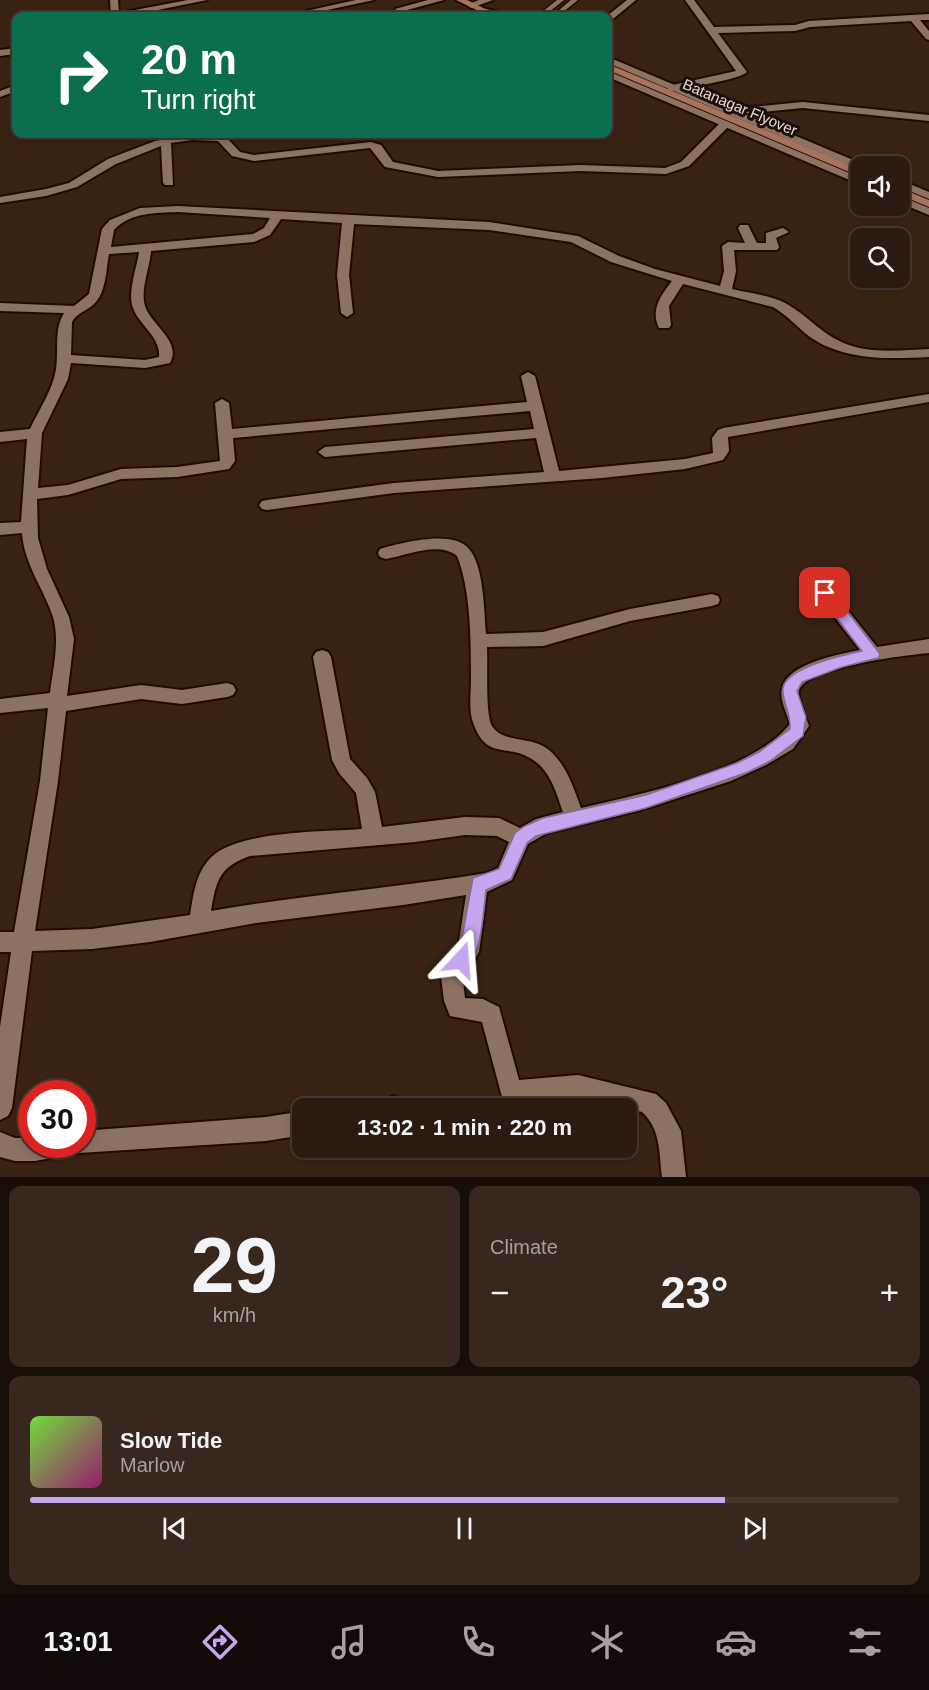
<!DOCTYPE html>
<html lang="en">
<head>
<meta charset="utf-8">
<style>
	body { margin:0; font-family:Helvetica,sans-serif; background:#37271d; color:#f1f3f6; height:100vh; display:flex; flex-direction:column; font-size:22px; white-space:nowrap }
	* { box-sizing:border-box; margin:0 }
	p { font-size:20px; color:#a6a19e }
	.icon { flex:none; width:33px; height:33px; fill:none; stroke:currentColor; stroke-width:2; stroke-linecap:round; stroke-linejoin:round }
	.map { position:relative; height:1177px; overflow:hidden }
	.drawer { display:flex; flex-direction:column; gap:9px; padding:9px; background:#180e08; flex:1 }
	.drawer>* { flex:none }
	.guide { position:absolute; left:12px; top:12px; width:600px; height:126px; border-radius:12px; box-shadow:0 3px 9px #0003,0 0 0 2px #47382f; background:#0b6e4f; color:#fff; overflow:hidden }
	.fabs { position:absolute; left:850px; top:156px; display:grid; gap:12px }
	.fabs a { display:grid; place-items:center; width:60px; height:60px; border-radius:12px; background:#2b1a0f; box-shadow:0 3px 9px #0003,0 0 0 2px #47382f; font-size:30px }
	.speed { position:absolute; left:18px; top:1080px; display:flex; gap:12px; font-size:30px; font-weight:700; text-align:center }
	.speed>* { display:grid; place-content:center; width:78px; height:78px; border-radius:50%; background:#2b1a0f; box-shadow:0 3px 9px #0003,0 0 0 2px #47382f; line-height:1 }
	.speed .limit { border:9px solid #d22; background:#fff; color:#111 }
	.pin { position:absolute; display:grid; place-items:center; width:51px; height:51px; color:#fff; margin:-26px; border-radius:12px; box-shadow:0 3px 9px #0006 }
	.me { position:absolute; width:66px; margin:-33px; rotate:19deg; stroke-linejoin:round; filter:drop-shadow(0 0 4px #0008) }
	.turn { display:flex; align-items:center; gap:21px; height:126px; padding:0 30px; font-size:27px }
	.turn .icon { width:78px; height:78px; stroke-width:2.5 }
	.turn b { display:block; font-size:42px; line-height:51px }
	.big { font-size:45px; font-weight:700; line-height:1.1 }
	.drawer .tile { flex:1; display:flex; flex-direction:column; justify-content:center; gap:9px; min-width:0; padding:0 21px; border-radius:12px; background:#37271d }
	.drawer .dial { align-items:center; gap:0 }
	.dial b { font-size:78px; line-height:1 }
	.song { display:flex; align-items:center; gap:18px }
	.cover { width:72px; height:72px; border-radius:9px; background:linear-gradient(135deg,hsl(100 70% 55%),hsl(320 70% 35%)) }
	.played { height:6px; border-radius:3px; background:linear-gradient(90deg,#c7a6f0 80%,#47382f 80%) }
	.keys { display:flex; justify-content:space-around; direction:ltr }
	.heat { display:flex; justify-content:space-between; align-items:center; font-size:33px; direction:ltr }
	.drawer .tiles { flex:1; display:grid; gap:9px; grid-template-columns:1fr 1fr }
	.tile:last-child { grid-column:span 2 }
	.trip { position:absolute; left:292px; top:1098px; width:345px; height:60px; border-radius:12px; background:#2b1a0f; box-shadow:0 3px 9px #0003,0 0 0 2px #47382f; font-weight:700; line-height:60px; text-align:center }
	.tab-bar { display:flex; height:96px; justify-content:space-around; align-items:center; background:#110a06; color:#a6a19e }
	.tab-bar .icon { width:42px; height:42px }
	.tab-bar .on { color:#c7a6f0 }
	.tab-bar b { font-size:27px; color:#f1f3f6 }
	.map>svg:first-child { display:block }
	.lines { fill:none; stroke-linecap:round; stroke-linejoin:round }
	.service-casing { stroke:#200b01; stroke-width:3 }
	.minor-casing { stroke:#200b01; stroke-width:4 }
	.tertiary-casing { stroke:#200b01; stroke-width:4 }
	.secondary-casing { stroke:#200b01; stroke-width:4 }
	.service { fill:#8e7261; fill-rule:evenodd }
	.minor { fill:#8e7261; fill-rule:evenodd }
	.tertiary { fill:#8e7261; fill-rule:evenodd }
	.secondary { fill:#a8725c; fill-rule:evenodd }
	.route { fill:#c7a6f0; stroke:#816c9c; stroke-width:1.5 }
	.labels { text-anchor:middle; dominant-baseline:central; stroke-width:6; stroke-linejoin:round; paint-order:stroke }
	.far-street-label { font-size:15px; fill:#e9d9d0; stroke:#190f08 }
</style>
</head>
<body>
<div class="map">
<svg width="929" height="1177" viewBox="0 0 929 1177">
	<rect width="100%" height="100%" fill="#392214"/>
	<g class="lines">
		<g class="service-casing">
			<path id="service" d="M557,0h7l-20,16h-7z
				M571,0h7l-20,16h-6z"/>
		</g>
		<g class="minor-casing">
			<path id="minor" d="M110,0h8l1,13 69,-13h19l-79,16h-17z
				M356,0h18l-75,16h-16z
				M428,0h16l-37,10 5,6h-9l-8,-7z
				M627,0h9l-28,23 -1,-7z
				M685,0h9l20,27 81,-2 14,-4 120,-7v6h-9l9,11v9l-3,-1 -15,-18 -101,6 -15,4 -77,2 29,39c-8,8 -60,15 -75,19l-4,-1v-4l68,-15z
				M16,48v6l-16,2v-6z
				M16,85v6l-16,6v-6z
				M803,102l126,13v6l-126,-13 -73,7 -5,-3 5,-3z
				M725,121l4,1v4l-40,40 -23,8 -85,-3 -143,6 -53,-10 -15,-19 -116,13 -22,-5 -14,-15 -26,-1 -21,3 2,42h-8l-2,-2 -2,-37 -45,18 -39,23 -31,9 -46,7v-6l46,-8 23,-6 39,-24 47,-18 35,-7 35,2 15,16 14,3 117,-13 10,3 12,17 45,9 143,-6 84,3 16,-6 40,-40z
				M178,206l311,16 89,14 41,20 36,13 65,17 4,-15 -2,-25 6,-4 17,1 -7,-15 2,-3h8l9,18h9v-10l17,-5 6,4 -13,6 3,9 -2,3h-43l2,21 -4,18c16,4 38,6 53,14 24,13 34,30 61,41 26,10 56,6 83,5v8c-40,2 -84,4 -119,-20 -13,-10 -23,-22 -37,-30l-90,-23 -14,22 2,19 -2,3h-10c-9,-18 2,-33 13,-47l-61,-19 -40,-20 -82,-12 -135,-6 -5,51 4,38 -6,4 -6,-4 -4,-38 5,-52 -61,-4 -11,16 -16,7 -103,9c-1,16 -11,39 -6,55 6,19 37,35 25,57l-25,5 -74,-5 -3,16 -26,54 -4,55 30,-3 53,-16 56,-2 43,-6 -5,-58 7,-4 7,4 3,26 295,-27 -6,-26 7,-4 7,4 24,95 126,-12 28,-6 -1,-15 6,-8 5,-2 206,-34v8l-201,35 1,14 -6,9 -38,9 -83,9 -208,15 -127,17 -5,-1 -3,-4 3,-4 5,-1 127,-17 150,-11 -8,-34 -211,19 -7,-5 7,-5 209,-18 -4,-18 -297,27 2,23 -6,8 -52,8 -56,2 -53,16 -31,4 1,39 9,31 22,48 5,22 -7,57 74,-11 41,5 45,-7 6,2 3,5 -3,5 -6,2 -45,7 -41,-5 -75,12 -8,70 -23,150 57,-2 98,-14c3,-18 5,-38 17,-53 23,-32 117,-30 155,-33l-6,-36 -17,-20 -7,-13 -19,-103 3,-5 6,-2 6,2 3,5 19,102 17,19 8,14 7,35 83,-10 34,1 21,10 16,-9 27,-7c-7,-20 -13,-43 -33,-54 -22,-14 -43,2 -56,-33 -6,-14 -3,-30 -3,-46 0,-36 0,-89 -14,-123 -18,-15 -50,-1 -71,3l-6,-2 -2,-4 2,-4c21,-6 73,-20 89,0 15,17 15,63 17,85l57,-2 87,-23 82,-15 6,2 2,4 -2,4 -6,2 -82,15 -87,25 -56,1c1,18 -2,66 5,79 10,16 35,11 51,20 21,12 30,40 38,62 59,-14 171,-36 209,-84 -3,-11 -11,-24 -8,-36 5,-24 57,-34 78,-38l-41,-53 -2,-4 2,-4 6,-2 6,2 46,58 52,-8v14c-22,2 -125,14 -130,38 -2,10 7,25 10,35l-16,23 -27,16 -35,16 -90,29 -94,23 -19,11 -16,36 -25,12 -8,60 -4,7 -13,13 3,26 18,1 16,8 20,73 59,-5 78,19 10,9 15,28 5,46h-24c-3,-24 -1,-48 -20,-65l-64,-15 -63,6 -13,-6 -20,-75 -32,-6 -6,-15 -4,-33 3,-7 15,-14 8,-52 -63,10 -147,18 -106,19 -58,7 -60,2 -20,157 -4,8 -8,4v-93l11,-75h-11v-20h14l26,-151 8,-73 -48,5v-14l50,-6c3,-25 10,-51 3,-76 -9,-28 -29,-53 -31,-84l-22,2v-12l21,-1 6,-83 -27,3v-10l30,-3c8,-17 19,-34 24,-51 7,-21 -2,-46 10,-65l-64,-2v-8l74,3 15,-12 13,-65 8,-9 30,-12zM178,212l92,6 -6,10 -11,6 -142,13 3,-17c17,-18 41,-17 64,-18zM139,252c-2,16 -12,40 -6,56 6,17 28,29 26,49l-14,3 -74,-5 1,-33c4,-9 15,-11 22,-18 12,-11 12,-34 15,-50zM465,835l32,1 12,6 -11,26 -11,5c-91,15 -185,22 -276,38 5,-30 8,-44 39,-55l165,-14z
				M393,1096l12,4 3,8h-26l3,-8z
				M303,1111v24l-37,6 -187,12 -44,8h-20l-15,-4v-25l15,6h17v6h50v-13l184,-14z"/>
		</g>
		<g class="tertiary-casing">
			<path id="tertiary" d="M479,0h14l-22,8 -4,-3z
				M486,9l32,7 -35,-2v-4z
				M608,57l257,108 1,1h-5v4l-4,-1 -249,-106z
				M608,71l253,107v7l-253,-108z
				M900,180l29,12v7l-29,-12z
				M900,196l29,12v7l-29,-12z"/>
		</g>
		<g class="secondary-casing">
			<path id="secondary" d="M456,0h11l33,16h-11z
				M608,64l253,106v7l-253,-107z
				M900,188l29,12v7l-29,-12z"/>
		</g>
		<use href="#service" class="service"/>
		<use href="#minor" class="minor"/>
		<use href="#tertiary" class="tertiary"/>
		<use href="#secondary" class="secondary"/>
	</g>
	<path class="route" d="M825,588l5,1 50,65 -2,4 -36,9 -40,15 -5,9 9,26 -3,19 -33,25 -22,11 -102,36 -110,28 -9,7 -16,36 -25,11c-3,21 -3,70 -25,79l-6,-3 -3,-6 8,-11 13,-71 26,-9 16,-36 10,-7 18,-8 103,-23 91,-32 22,-11 31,-23c1,-14 -6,-24 -7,-37 -3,-24 61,-37 79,-41l-42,-55 -2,-3 2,-4z"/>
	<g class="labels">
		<g class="far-street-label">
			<text transform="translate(740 107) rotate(23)">Batanagar Flyover</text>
		</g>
	</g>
</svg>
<div class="fabs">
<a><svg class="icon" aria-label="sound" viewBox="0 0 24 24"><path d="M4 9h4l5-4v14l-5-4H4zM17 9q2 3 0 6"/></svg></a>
<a><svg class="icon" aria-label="search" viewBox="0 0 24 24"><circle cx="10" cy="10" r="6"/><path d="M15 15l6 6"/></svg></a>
</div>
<div class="speed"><div class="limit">30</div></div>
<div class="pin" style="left:825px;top:593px;background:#d93025"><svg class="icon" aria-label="arrive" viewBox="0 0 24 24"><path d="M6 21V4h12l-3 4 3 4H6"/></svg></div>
<svg class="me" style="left:461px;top:960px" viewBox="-20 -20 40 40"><path d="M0-17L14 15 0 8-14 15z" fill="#c7a6f0" stroke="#fff" stroke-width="4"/></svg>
<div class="trip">13:02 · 1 min · 220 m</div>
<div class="guide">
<div class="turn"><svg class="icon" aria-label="right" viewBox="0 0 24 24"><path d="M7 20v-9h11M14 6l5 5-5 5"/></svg><div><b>20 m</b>Turn right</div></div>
</div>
</div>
<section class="drawer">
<div class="tiles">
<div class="tile dial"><b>29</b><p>km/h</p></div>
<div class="tile"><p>Climate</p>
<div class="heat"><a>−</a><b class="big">23°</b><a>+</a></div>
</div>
<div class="tile">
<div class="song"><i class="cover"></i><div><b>Slow Tide</b><p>Marlow</p></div></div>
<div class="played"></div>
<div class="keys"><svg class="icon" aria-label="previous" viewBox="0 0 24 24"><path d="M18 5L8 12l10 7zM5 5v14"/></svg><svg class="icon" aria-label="pause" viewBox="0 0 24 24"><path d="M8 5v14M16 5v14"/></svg><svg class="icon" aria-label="next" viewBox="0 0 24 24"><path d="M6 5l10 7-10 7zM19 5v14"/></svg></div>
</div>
</div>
</section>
<nav class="tab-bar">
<b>13:01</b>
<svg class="icon on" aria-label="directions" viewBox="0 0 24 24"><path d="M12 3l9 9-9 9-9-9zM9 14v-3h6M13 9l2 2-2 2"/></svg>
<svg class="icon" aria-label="music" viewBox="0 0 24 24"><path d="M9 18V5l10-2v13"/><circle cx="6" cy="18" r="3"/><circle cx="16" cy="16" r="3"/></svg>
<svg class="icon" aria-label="phone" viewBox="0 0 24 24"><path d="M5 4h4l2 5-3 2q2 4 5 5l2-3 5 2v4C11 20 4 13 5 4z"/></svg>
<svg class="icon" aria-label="climate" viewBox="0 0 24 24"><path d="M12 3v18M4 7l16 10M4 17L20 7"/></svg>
<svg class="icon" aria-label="car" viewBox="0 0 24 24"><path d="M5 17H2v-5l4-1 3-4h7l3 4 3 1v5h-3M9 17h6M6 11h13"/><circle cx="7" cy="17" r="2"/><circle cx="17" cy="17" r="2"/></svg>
<svg class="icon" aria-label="filters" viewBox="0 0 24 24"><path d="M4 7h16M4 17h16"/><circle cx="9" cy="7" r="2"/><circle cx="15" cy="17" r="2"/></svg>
</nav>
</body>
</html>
